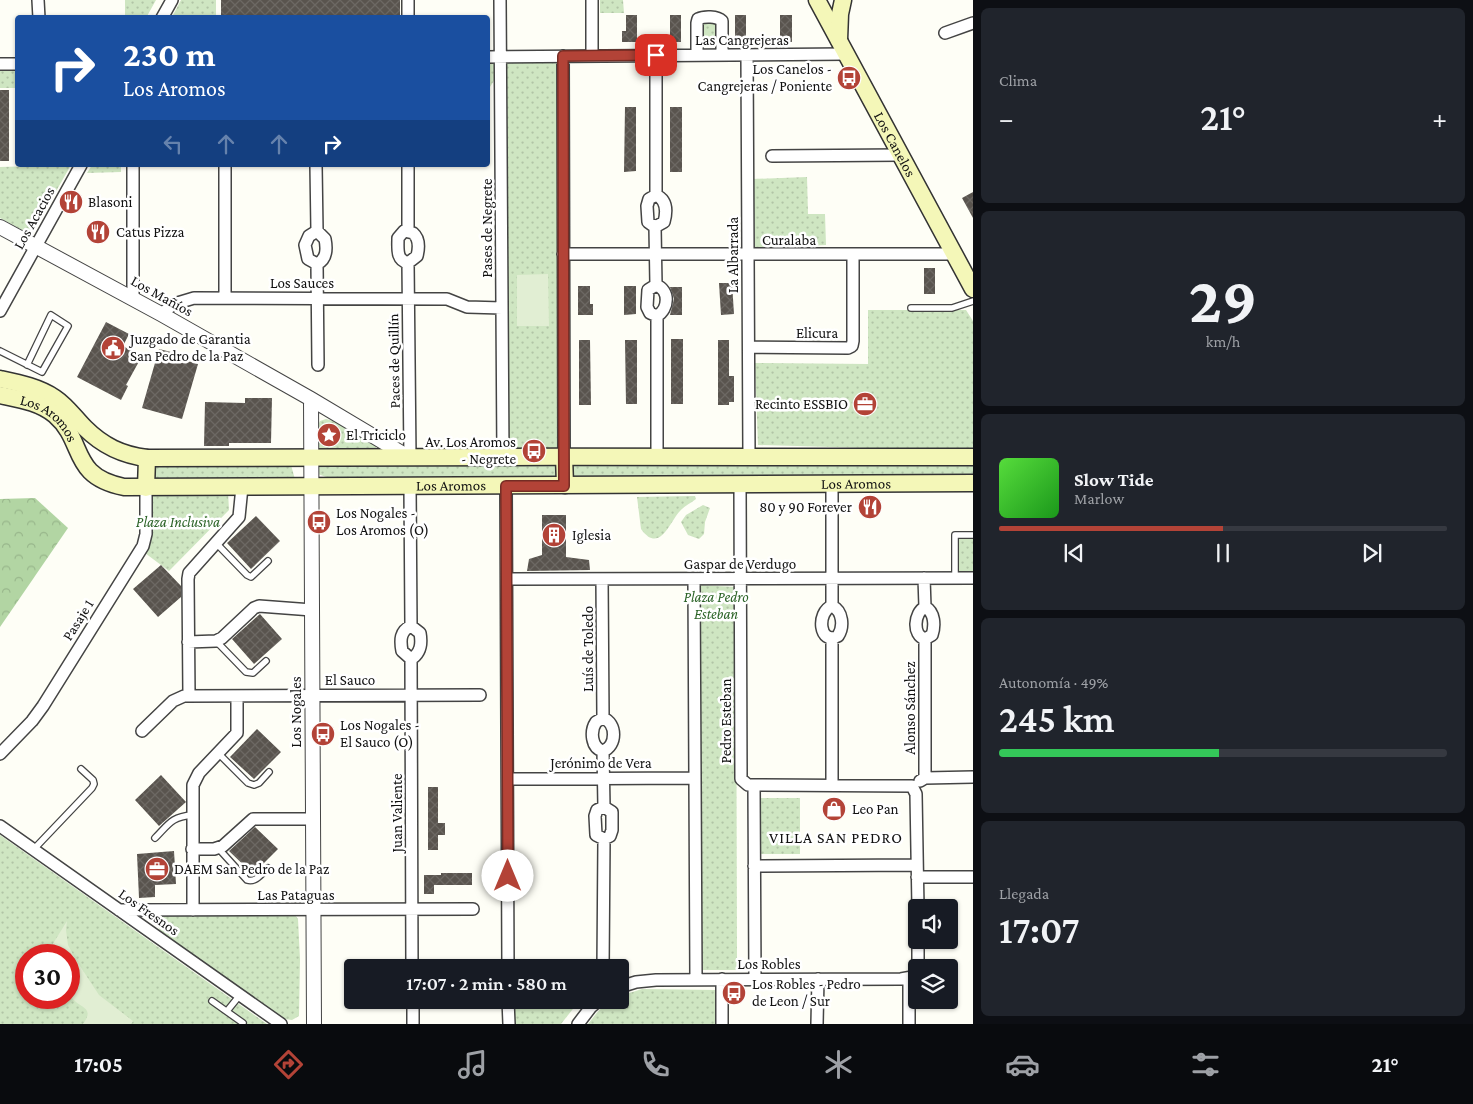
<!DOCTYPE html>
<html lang="es">
<head>
<meta charset="utf-8">
<style>
	body { margin:0; font-family:"Crimson Pro",serif; background:#20242c; color:#f1f3f6; height:100vh; display:flex; flex-direction:column; font-size:19px; white-space:nowrap }
	* { box-sizing:border-box; margin:0 }
	p { font-size:16px; color:#9ea1a6 }
	.icon { flex:none; width:28px; height:28px; fill:none; stroke:currentColor; stroke-width:2; stroke-linecap:round; stroke-linejoin:round }
	.map { position:relative; flex:1; overflow:hidden }
	.drawer { display:flex; flex-direction:column; gap:8px; padding:8px; background:#0d0f14; width:500px }
	.drawer>* { flex:none }
	.top-card { position:absolute; left:15px; top:15px; width:475px; height:152px; border-radius:5px; box-shadow:0 1px 4px #0004; background:#1a4fa0; color:#fff; overflow:hidden }
	.tools { position:absolute; left:908px; top:899px; display:grid; gap:10px }
	.tools a { display:grid; place-items:center; width:50px; height:50px; border-radius:5px; background:#171b24; box-shadow:0 1px 4px #0004; font-size:25px }
	.speed { position:absolute; left:15px; top:944px; display:flex; gap:10px; font-size:25px; font-weight:700; text-align:center }
	.speed>* { display:grid; place-content:center; width:65px; height:65px; border-radius:50%; background:#171b24; box-shadow:0 1px 4px #0004; line-height:1 }
	.speed .limit { border:8px solid #d22; background:#fff; color:#111 }
	.pin { position:absolute; display:grid; place-items:center; width:42px; height:42px; color:#fff; margin:-21px; border-radius:10px; box-shadow:0 2px 8px #0006 }
	.me { position:absolute; width:55px; margin:-28px; rotate:0deg; stroke-linejoin:round; filter:drop-shadow(0 0 4px #0008) }
	.turn { display:flex; align-items:center; gap:18px; height:105px; padding:0 25px; font-size:22px }
	.turn .icon { width:65px; height:65px; stroke-width:2.5 }
	.turn b { display:block; font-size:35px; line-height:42px }
	.lanes { display:flex; align-items:center; height:48px; padding:0 25px; background:#0003; justify-content:center; gap:25px; direction:ltr }
	.lanes .off { opacity:.35 }
	.big { font-size:38px; font-weight:600; line-height:1.1 }
	.drawer .tile { flex:1; display:flex; flex-direction:column; justify-content:center; gap:8px; min-width:0; padding:0 18px; border-radius:8px; background:#20242c }
	.drawer .dial { align-items:center; gap:0 }
	.dial b { font-size:65px; line-height:1 }
	.song { display:flex; align-items:center; gap:15px }
	.cover { width:60px; height:60px; border-radius:8px; background:linear-gradient(135deg,hsl(110 70% 55%),hsl(120 70% 35%)) }
	.played { height:5px; border-radius:2px; background:linear-gradient(90deg,#b34337 50%,#363941 50%) }
	.keys { display:flex; justify-content:space-around; direction:ltr }
	.heat { display:flex; justify-content:space-between; align-items:center; font-size:28px; direction:ltr }
	.charge { height:8px; border-radius:4px; background:linear-gradient(90deg,#34c759 49%,#363941 0) }
	.trip { position:absolute; left:344px; top:959px; width:285px; height:50px; border-radius:5px; background:#171b24; box-shadow:0 1px 4px #0004; font-weight:600; line-height:50px; text-align:center }
	.tab-bar { display:flex; height:80px; justify-content:space-around; align-items:center; background:#090b0e; color:#9ea1a6 }
	.tab-bar .icon { width:35px; height:35px }
	.tab-bar .on { color:#b34337 }
	.tab-bar b { font-size:22px; color:#f1f3f6 }
	main { display:flex; flex:1; min-height:0 }
	.map>svg:first-child { display:block }
	.grass { fill:url(#grass-dots); fill-rule:evenodd }
	.forest { fill:url(#forest-crowns) }
	.pitch { fill:#e1eed3 }
	.building { fill:url(#building-cross-hatch) }
	.lines { fill:none; stroke-linecap:round; stroke-linejoin:round }
	.service-casing { stroke:#444; stroke-width:8 }
	.minor-casing { stroke:#444; stroke-width:14 }
	.tertiary-casing { stroke:#444; stroke-width:16 }
	.secondary-casing { stroke:#333; stroke-width:19 }
	.service { stroke:#fff; stroke-width:5.5 }
	.minor { stroke:#fff; stroke-width:11 }
	.tertiary { stroke:#fff; stroke-width:14 }
	.secondary { stroke:#f4f7b8; stroke-width:16 }
	.route-casing { stroke:#742c24; stroke-width:12 }
	.route { stroke:#b34337; stroke-width:9 }
	.labels { text-anchor:middle; dominant-baseline:central; stroke-width:5; stroke-linejoin:round; paint-order:stroke }
	.street-label { font-size:15px; fill:#111; stroke:#fff }
	.poi-label { font-size:15px; fill:#111; stroke:#fff; text-anchor:start }
	.park-label { font-size:15px; font-style:italic; fill:#2b6327; stroke:#fff }
	.neighbourhood-label { font-size:16px; letter-spacing:1px; fill:#111; stroke:#fff }
</style>
</head>
<body>
<main>
<div class="map">
<svg width="973" height="1024" viewBox="0 0 973 1024">
	<defs>
		<pattern id="grass-dots" width="8" height="8" patternUnits="userSpaceOnUse" patternTransform="scale(1.25)"><rect width="8" height="8" fill="#cfe6c2"/><path d="M2 2h.1M6 6h.1" fill="none" stroke="#b1c4a6" stroke-width="1.8" stroke-linecap="round"/></pattern>
		<pattern id="forest-crowns" width="20" height="18" patternUnits="userSpaceOnUse" patternTransform="scale(1.25)"><rect width="20" height="18" fill="#b2d5a3"/><path d="M2 6a3 3 0 1 1 6 0M12 15a3 3 0 1 1 6 0" fill="none" stroke="#98b68b"/></pattern>
		<pattern id="building-cross-hatch" width="8" height="8" patternUnits="userSpaceOnUse" patternTransform="scale(1.25)"><rect width="8" height="8" fill="#59544e"/><path d="M0 0l8 8M0 8l8-8" fill="none" stroke="#6c6863"/></pattern>
	</defs>
	<rect width="100%" height="100%" fill="#fefef6"/>
	<path class="grass" d="M125,0h31l-10,18 -21,-1z
		M181,0h35v17h-44z
		M600,0h23l1,13h-24z
		M701,23h18v22h-18z
		M494,62l3,1v13l-9,14v-27z
		M559,62l1,391h-52l-3,-390z
		M0,68h17v20h-17z
		M71,165l-40,70 -31,-17v-51z
		M92,165h29v7l-34,1z
		M807,177l1,37h17l1,31 -71,3 -2,-69z
		M868,310h98l7,11v130l-215,-6 -3,-82 113,1z
		M326,419l12,3 36,21 2,3v4h-55c-7,-7 -6,-20 -1,-29z
		M973,464v12l-647,1 -8,-3v-9z
		M291,465l5,18 -143,-3 1,-14z
		M228,492l1,18 -60,61 -24,-18 4,-16 4,-42z
		M695,496l1,3c-5,4 -12,7 -16,12 -10,10 -20,44 -39,18l-4,-32z
		M703,505l7,3 -5,14 -1,12 -5,5 -11,-4 -7,-13 5,-7z
		M956,536h17v37h-17z
		M697,585l39,2 1,383h-36z
		M761,798h39v56h-39z
		M0,835l267,189h-267zM26,955h43v43h-43z
		M163,914h131l4,5 2,40 -1,57 -7,4 -8,-1 -124,-87 -3,-9 3,-7z
		M642,989l74,1 1,34h-129c9,-11 17,-24 32,-24v-4z
		M514,1000h66l-19,24h-47z"/>
	<path class="forest" d="M35,498l33,30 -68,99v-128z"/>
	<path class="pitch" d="M548,274l1,52h-32v-51z
		M67,921l-1,9 2,15 8,15 23,35 34,26 -2,3h-48c12,-17 -2,-15 -11,-26l1,-4 5,-10 -1,-5 -8,-5v-19h-23z"/>
	<path class="building" d="M221,0h179v18h-131v-2l-48,2z
		M626,15h11v27h-15v-11h4z
		M670,15h11v27h-11z
		M735,15h11v27h-11z
		M780,15h12v27h-12z
		M0,90h9v71h-9z
		M625,107h11v64l-12,1z
		M670,107h12v65h-12z
		M973,192v26l-11,-20z
		M924,268h11v26h-11z
		M719,283h13l2,31 -13,1z
		M578,286h12v18h3v11h-15z
		M624,286h12v28l-12,1z
		M670,287h12v28h-12l4,-16z
		M106,322l23,12 -6,12 19,10 -16,29 2,1 -7,14 -44,-23z
		M671,339h12v65h-12z
		M579,340h11l1,65h-12z
		M625,340h12v64h-11z
		M718,340h11v36h5v26h-5v3h-11z
		M159,349l16,4 -1,4 24,7 -16,55 -40,-11z
		M245,398h27l-1,45h-42v3h-25l1,-44 40,1z
		M542,515h24v42l23,3 1,10 -63,1 2,-12 13,-4z
		M256,516l24,25 -29,28 -24,-26z
		M161,565l20,21v11l-23,20 -25,-28z
		M260,614l22,25 -28,25 -22,-25z
		M257,729l24,23 -27,27 -24,-22z
		M161,775l25,27 -27,24 -24,-26z
		M428,787h10v36h7v12h-7v15h-10z
		M828,799h11v20h-11z
		M255,827l23,22 -25,25 -24,-23z
		M174,851l2,33 -21,1v12l-16,1 -2,-44z
		M441,873h31v12h-38v9h-10v-19h17z"/>
	<g class="lines">
		<g class="service-casing">
			<path id="service" d="M911,308h41l21,-7
				M0,351l42,21 26,-46 -17,-11 -24,50
				M216,543l31,32 4,2 17,-16
				M955,578v-43h18
				M216,641l30,31 7,1 13,-12
				M218,753l30,30 6,2 5,-2 10,-11
				M155,838c14,-14 16,-21 37,-23
				M218,848l29,32c9,3 15,-7 21,-12
				M34,849l58,-61 2,-4 -1,-4 -12,-11
				M212,1001l31,22
				M227,1011l13,-16"/>
		</g>
		<g class="minor-casing">
			<path id="minor" d="M38,0l1,18
				M500,0l3,457
				M592,0v56
				M162,18l10,-18
				M408,18v-18
				M945,33l28,-10
				M697,55v-32l1,-4c6,-3 19,-3 24,2v34
				M747,55l2,401
				M563,56l1,400
				M488,57l358,-3
				M0,64h18
				M772,156l129,-1
				M133,165v134
				M316,165l1,66
				M656,195v-140
				M655,227l1,58
				M655,227l9,-5c3,-11 3,-22 -8,-27
				M655,227l-7,-5 -1,-16 2,-7 7,-4
				M317,231l-8,5 -4,9 3,14 9,5
				M317,231l8,8c2,10 2,20 -8,25
				M404,231l9,2c7,6 6,15 4,23l-9,7c-12,-3 -10,-14 -10,-25z
				M408,231v-66
				M563,254h391
				M408,263l2,195
				M317,264l1,101
				M656,285l-8,5 -1,17 3,6 7,3
				M656,285c14,5 13,24 1,31
				M225,298v-133
				M0,311l81,-146
				M161,314l13,-10 20,-6 253,1 20,8 35,1
				M657,316v140
				M749,347l99,1 4,-2 1,-5v-86
				M740,484l1,295 7,6 164,1 4,8 2,114
				M410,486l1,140
				M506,486l2,482
				M924,578l1,29
				M507,579l466,-1
				M602,579l1,139
				M694,579l2,400
				M832,606v-123
				M832,606c11,5 12,21 6,30 -19,10 -22,-24 -6,-30z
				M411,626l9,7c2,11 1,20 -9,26
				M411,626c-11,5 -11,14 -9,25l9,8
				M832,639v146
				M925,639l7,-4c3,-9 3,-23 -7,-28
				M925,639c-13,-4 -11,-26 0,-32
				M188,642l28,-1 6,-3 32,-30 5,-2 53,4
				M411,659l1,309
				M189,696l-1,-117 1,-6 50,-56 3,-30
				M603,718c14,5 14,28 0,33 -12,-3 -13,-20 -7,-29z
				M142,731l31,-30 11,-5 296,-1
				M603,751l1,56
				M0,754l32,-33 11,-15 100,-160 3,-12v-46
				M925,778v-139
				M508,779l187,-1
				M920,781l5,-3 48,-1
				M754,785l1,194
				M0,826l281,198
				M604,839l-8,-4 -1,-19 2,-6 7,-3
				M604,839l6,-3 2,-6v-18l-8,-5
				M192,849h22l9,-3 30,-27h60
				M754,866l163,-1
				M917,877h56
				M119,910l354,-1
				M193,910v-125l6,-12 38,-40v-37
				M918,940v28
				M603,968l1,-129
				M722,979v45
				M620,987l16,-5 20,-2 245,-1 11,-2 4,-4
				M413,1000v24
				M508,1000l1,24
				M578,1024l13,-17 8,-7
				M817,1024l1,-45
				M909,1024v-46"/>
		</g>
		<g class="tertiary-casing">
			<path id="tertiary" d="M0,227l161,87 150,85 99,59
				M311,399l3,625"/>
		</g>
		<g class="secondary-casing">
			<g id="secondary">
				<path id="s1" d="M817,0l156,289"/>
				<path d="M839,40l1,-26 3,-14"/>
				<path d="M0,379c19,4 39,8 55,19 12,8 20,20 30,30 18,18 37,27 62,30 275,0 551,-3 826,-1"/>
				<path id="s2" d="M0,395c19,4 40,7 55,20 31,27 14,61 69,72l849,-4"/>
				<path d="M564,456l1,29"/>
				<path d="M146,488l1,-30"/>
			</g>
		</g>
		<use href="#service" class="service"/>
		<use href="#minor" class="minor"/>
		<use href="#tertiary" class="tertiary"/>
		<use href="#secondary" class="secondary"/>
	</g>
	<g class="lines">
		<g class="route-casing">
			<path id="route" d="M508,876l-2,-390h58l-1,-430 93,-1"/>
		</g>
		<use href="#route" class="route"/>
	</g>
	<defs>
		<g id="bus-disc" transform="scale(1.25)"><circle r="9.5" fill="#b34337" stroke="#fff"/><path d="M-5-6H5V4H4V6H2V4H-2V6H-4V4H-5ZM-3.5-4V0h7V-4ZM-3.5 1.2v1.5H-2V1.2ZM2 1.2v1.5H3.5V1.2Z" fill="#fff"/></g>
		<g id="restaurant-disc" transform="scale(1.25)"><circle r="9.5" fill="#b34337" stroke="#fff"/><path d="M-5-6h1v4h1v-4h1v4h1v-4h1v5L-1.5 .5V6h-2V.5L-5-1ZM5-6V6H3V1.5H1.5Q1.5-4 5-6Z" fill="#fff"/></g>
		<g id="civic-disc" transform="scale(1.25)"><circle r="9.5" fill="#b34337" stroke="#fff"/><path d="M-.6-6.5H3V-4.5H.6V-3L4-1V1h2V6H-6V1h2V-1L-.6-3ZM-1.2 2.5V6h2.4V2.5Z" fill="#fff"/></g>
		<g id="office-disc" transform="scale(1.25)"><circle r="9.5" fill="#b34337" stroke="#fff"/><path d="M-6-3h4V-5.5h4V-3h4V5H-6ZM-1-4.5V-3h2v-1.5ZM-6 0V1H6V0Z" fill="#fff"/></g>
		<g id="sight-disc" transform="scale(1.25)"><circle r="9.5" fill="#b34337" stroke="#fff"/><path d="M0-6L1.8-2.2L6-1.7L2.9 1.2L3.7 5.4L0 3.3L-3.7 5.4L-2.9 1.2L-6-1.7L-1.8-2.2Z" fill="#fff"/></g>
		<g id="building-disc" transform="scale(1.25)"><circle r="9.5" fill="#b34337" stroke="#fff"/><path d="M-4-6H4V6H1V3H-1V6H-4ZM-2.5-4.3h1.7v1.8h-1.7ZM.8-4.3h1.7v1.8H.8ZM-2.5-1h1.7V.8h-1.7ZM.8-1h1.7V.8H.8Z" fill="#fff"/></g>
		<g id="shop-disc" transform="scale(1.25)"><circle r="9.5" fill="#b34337" stroke="#fff"/><path d="M-5-2.5h2.3a2.7 3.5 0 0 1 5.4 0H5L5.5 6h-11ZM-1.5-2.5h3a1.5 2.3 0 0 0-3 0Z" fill="#fff"/></g>
	</defs>
	<g fill-rule="evenodd">
		<use href="#bus-disc" x="849" y="78"/>
		<use href="#restaurant-disc" x="71" y="202"/>
		<use href="#restaurant-disc" x="98" y="232"/>
		<use href="#civic-disc" x="113" y="348"/>
		<use href="#office-disc" x="865" y="404"/>
		<use href="#sight-disc" x="329" y="435"/>
		<use href="#bus-disc" x="534" y="451"/>
		<use href="#restaurant-disc" x="870" y="507"/>
		<use href="#bus-disc" x="319" y="522"/>
		<use href="#building-disc" x="554" y="535"/>
		<use href="#bus-disc" x="323" y="734"/>
		<use href="#shop-disc" x="834" y="809"/>
		<use href="#office-disc" x="157" y="869"/>
		<use href="#bus-disc" x="734" y="993"/>
	</g>
	<g class="labels">
		<g class="street-label">
			<text x="742" y="40">Las Cangrejeras</text>
			<text stroke="none"><textPath href="#s1" startOffset="164">Los Canelos</textPath></text>
			<text transform="translate(34 218) rotate(-61)">Los Acacios</text>
			<text transform="translate(487 228) rotate(-90)">Pases de Negrete</text>
			<text x="789" y="240">Curalaba</text>
			<text transform="translate(733 255) rotate(-90)">La Albarrada</text>
			<text x="302" y="283">Los Sauces</text>
			<text transform="translate(162 296) rotate(29)">Los Mañíos</text>
			<text x="817" y="333">Elicura</text>
			<text transform="translate(394 361) rotate(-91)">Paces de Quillín</text>
			<text stroke="none"><textPath href="#s2" startOffset="56">Los Aromos</textPath></text>
			<text stroke="none"><textPath href="#s2" startOffset="896">Los Aromos</textPath></text>
			<text stroke="none"><textPath href="#s2" startOffset="491">Los Aromos</textPath></text>
			<text x="740" y="564">Gaspar de Verdugo</text>
			<text transform="translate(78 620) rotate(-58)">Pasaje 1</text>
			<text transform="translate(588 649) rotate(-90)">Luís de Toledo</text>
			<text x="350" y="680">El Sauco</text>
			<text transform="translate(910 708) rotate(-90)">Alonso Sánchez</text>
			<text transform="translate(296 712) rotate(-90)">Los Nogales</text>
			<text transform="translate(726 721) rotate(-90)">Pedro Esteban</text>
			<text x="601" y="763">Jerónimo de Vera</text>
			<text transform="translate(397 813) rotate(-90)">Juan Valiente</text>
			<text x="296" y="895">Las Pataguas</text>
			<text transform="translate(149 912) rotate(35)">Los Fresnos</text>
			<text x="769" y="964">Los Robles</text>
		</g>
		<g class="poi-label">
			<text x="832" y="69" text-anchor="end">Los Canelos -<tspan x="832" dy="17">Cangrejeras / Poniente</tspan></text>
			<text x="88" y="202">Blasoni</text>
			<text x="116" y="232">Catus Pizza</text>
			<text x="130" y="339">Juzgado de Garantia<tspan x="130" dy="17">San Pedro de la Paz</tspan></text>
			<text x="848" y="404" text-anchor="end">Recinto ESSBIO</text>
			<text x="346" y="435">El Triciclo</text>
			<text x="516" y="442" text-anchor="end">Av. Los Aromos<tspan x="516" dy="17">- Negrete</tspan></text>
			<text x="852" y="507" text-anchor="end">80 y 90 Forever</text>
			<text x="336" y="513">Los Nogales -<tspan x="336" dy="17">Los Aromos (O)</tspan></text>
			<text x="572" y="535">Iglesia</text>
			<text x="340" y="725">Los Nogales -<tspan x="340" dy="17">El Sauco (O)</tspan></text>
			<text x="852" y="809">Leo Pan</text>
			<text x="174" y="869">DAEM San Pedro de la Paz</text>
			<text x="752" y="984">Los Robles - Pedro<tspan x="752" dy="17">de Leon / Sur</tspan></text>
		</g>
		<g class="park-label">
			<text x="178" y="522">Plaza Inclusiva</text>
			<text x="716" y="597">Plaza Pedro<tspan x="716" dy="17">Esteban</tspan></text>
		</g>
		<g class="neighbourhood-label">
			<text x="836" y="837">VILLA SAN PEDRO</text>
		</g>
	</g>
</svg>
<div class="tools">
<a><svg class="icon" aria-label="sound" viewBox="0 0 24 24"><path d="M4 9h4l5-4v14l-5-4H4zM17 9q2 3 0 6"/></svg></a>
<a><svg class="icon" aria-label="layers" viewBox="0 0 24 24"><path d="M12 4l9 5-9 5-9-5zM3 14l9 5 9-5"/></svg></a>
</div>
<div class="speed"><div class="limit">30</div></div>
<div class="pin" style="left:656px;top:55px;background:#d93025"><svg class="icon" aria-label="arrive" viewBox="0 0 24 24"><path d="M6 21V4h12l-3 4 3 4H6"/></svg></div>
<svg class="me" style="left:508px;top:876px" viewBox="-20 -20 40 40"><circle r="19" fill="#fff"/><path d="M0-13L10 11 0 6-10 11z" fill="#b34337"/></svg>
<div class="trip">17:07 · 2 min · 580 m</div>
<div class="top-card">
<div class="turn"><svg class="icon" aria-label="right" viewBox="0 0 24 24"><path d="M7 20v-9h11M14 6l5 5-5 5"/></svg><div><b>230 m</b>Los Aromos</div></div>
<div class="lanes"><svg class="icon off" aria-label="left" viewBox="0 0 24 24"><path d="M17 20v-9H6M10 6l-5 5 5 5"/></svg><svg class="icon off" aria-label="ahead" viewBox="0 0 24 24"><path d="M12 20V5M6 11l6-6 6 6"/></svg><svg class="icon off" aria-label="ahead" viewBox="0 0 24 24"><path d="M12 20V5M6 11l6-6 6 6"/></svg><svg class="icon" aria-label="right" viewBox="0 0 24 24"><path d="M7 20v-9h11M14 6l5 5-5 5"/></svg></div>
</div>
</div>
<section class="drawer">
<div class="tile"><p>Clima</p>
<div class="heat"><a>−</a><b class="big">21°</b><a>+</a></div>
</div>
<div class="tile dial"><b>29</b><p>km/h</p></div>
<div class="tile">
<div class="song"><i class="cover"></i><div><b>Slow Tide</b><p>Marlow</p></div></div>
<div class="played"></div>
<div class="keys"><svg class="icon" aria-label="previous" viewBox="0 0 24 24"><path d="M18 5L8 12l10 7zM5 5v14"/></svg><svg class="icon" aria-label="pause" viewBox="0 0 24 24"><path d="M8 5v14M16 5v14"/></svg><svg class="icon" aria-label="next" viewBox="0 0 24 24"><path d="M6 5l10 7-10 7zM19 5v14"/></svg></div>
</div>
<div class="tile"><p>Autonomía · 49%</p><b class="big">245 km</b><div class="charge"></div></div>
<div class="tile"><p>Llegada</p><b class="big">17:07</b></div>
</section>
</main>
<nav class="tab-bar">
<b>17:05</b>
<svg class="icon on" aria-label="directions" viewBox="0 0 24 24"><path d="M12 3l9 9-9 9-9-9zM9 14v-3h6M13 9l2 2-2 2"/></svg>
<svg class="icon" aria-label="music" viewBox="0 0 24 24"><path d="M9 18V5l10-2v13"/><circle cx="6" cy="18" r="3"/><circle cx="16" cy="16" r="3"/></svg>
<svg class="icon" aria-label="phone" viewBox="0 0 24 24"><path d="M5 4h4l2 5-3 2q2 4 5 5l2-3 5 2v4C11 20 4 13 5 4z"/></svg>
<svg class="icon" aria-label="climate" viewBox="0 0 24 24"><path d="M12 3v18M4 7l16 10M4 17L20 7"/></svg>
<svg class="icon" aria-label="car" viewBox="0 0 24 24"><path d="M5 17H2v-5l4-1 3-4h7l3 4 3 1v5h-3M9 17h6M6 11h13"/><circle cx="7" cy="17" r="2"/><circle cx="17" cy="17" r="2"/></svg>
<svg class="icon" aria-label="filters" viewBox="0 0 24 24"><path d="M4 7h16M4 17h16"/><circle cx="9" cy="7" r="2"/><circle cx="15" cy="17" r="2"/></svg>
<b>21°</b>
</nav>
</body>
</html>
